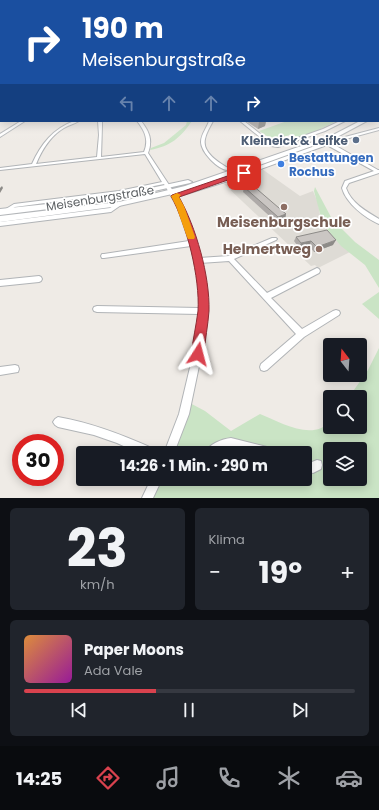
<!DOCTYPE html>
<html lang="de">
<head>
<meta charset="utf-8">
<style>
	body { margin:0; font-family:Poppins,sans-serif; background:#20242c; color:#f1f3f6; height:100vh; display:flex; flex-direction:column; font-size:15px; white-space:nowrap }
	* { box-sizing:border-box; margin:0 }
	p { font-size:13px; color:#9ea1a6 }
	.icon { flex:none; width:22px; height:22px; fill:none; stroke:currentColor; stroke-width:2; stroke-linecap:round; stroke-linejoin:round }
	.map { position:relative; height:498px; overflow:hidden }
	.sheet { display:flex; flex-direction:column; gap:10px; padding:10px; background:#0d0f14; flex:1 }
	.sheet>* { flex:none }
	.guide { position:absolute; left:0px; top:0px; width:379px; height:122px; box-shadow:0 2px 10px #0003; background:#1a4fa0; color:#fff; overflow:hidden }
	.needle { width:26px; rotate:343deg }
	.tools { position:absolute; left:323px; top:338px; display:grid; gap:8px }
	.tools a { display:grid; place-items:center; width:44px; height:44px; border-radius:4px; background:#171b24; box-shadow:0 2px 10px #0003; font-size:20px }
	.speed { position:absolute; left:12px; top:434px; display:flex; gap:8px; font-size:20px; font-weight:700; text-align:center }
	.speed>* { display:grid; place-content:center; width:52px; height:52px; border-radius:50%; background:#171b24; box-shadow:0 2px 10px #0003; line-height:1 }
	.speed .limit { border:6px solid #d22; background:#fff; color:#111 }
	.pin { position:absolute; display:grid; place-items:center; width:34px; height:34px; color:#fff; margin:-17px; border-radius:8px; box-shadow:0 2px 6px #0006 }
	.me { position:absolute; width:44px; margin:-22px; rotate:9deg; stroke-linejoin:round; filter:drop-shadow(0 0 3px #0008) }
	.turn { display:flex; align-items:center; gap:14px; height:84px; padding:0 16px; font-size:18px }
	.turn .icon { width:52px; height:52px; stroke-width:2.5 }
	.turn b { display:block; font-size:28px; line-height:34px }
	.lanes { display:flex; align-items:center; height:38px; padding:0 16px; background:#0003; justify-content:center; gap:20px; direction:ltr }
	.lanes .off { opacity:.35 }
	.big { font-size:30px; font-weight:700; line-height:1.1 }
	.sheet .card { flex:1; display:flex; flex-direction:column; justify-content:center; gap:6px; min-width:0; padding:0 14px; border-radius:6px; background:#20242c }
	.sheet .dial { align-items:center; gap:0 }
	.dial b { font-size:52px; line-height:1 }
	.song { display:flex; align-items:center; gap:12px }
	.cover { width:48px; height:48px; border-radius:6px; background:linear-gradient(135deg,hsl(30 70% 55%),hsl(300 70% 35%)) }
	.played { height:4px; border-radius:2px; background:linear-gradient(90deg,#d9424e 40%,#363941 40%) }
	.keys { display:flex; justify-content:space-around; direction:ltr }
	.heat { display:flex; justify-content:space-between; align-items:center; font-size:22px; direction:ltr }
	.sheet .tiles { flex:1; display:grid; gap:10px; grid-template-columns:1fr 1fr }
	.card:last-child { grid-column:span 2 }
	.trip { position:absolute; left:76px; top:446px; width:236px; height:40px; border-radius:4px; background:#171b24; box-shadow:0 2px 10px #0003; font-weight:700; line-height:40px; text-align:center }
	.tabs { display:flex; height:64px; justify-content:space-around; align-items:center; background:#090b0e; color:#9ea1a6 }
	.tabs .icon { width:28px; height:28px }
	.tabs .selected { color:#d9424e }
	.tabs b { font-size:18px; color:#f1f3f6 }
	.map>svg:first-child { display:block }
	.education { fill:#dedbd5 }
	.green { fill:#cae4c5; fill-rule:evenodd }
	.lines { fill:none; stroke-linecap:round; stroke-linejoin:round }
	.minor-casing { stroke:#b1b4b7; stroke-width:2 }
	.secondary-casing { stroke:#b3b6b9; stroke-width:2 }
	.primary-casing { stroke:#e4ae6a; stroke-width:2 }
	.minor { fill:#fff; fill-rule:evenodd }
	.secondary { fill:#fff; fill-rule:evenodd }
	.primary { fill:#f7e1b3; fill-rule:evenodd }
	.wall { fill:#aeaaa8 }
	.shaded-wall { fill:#8d8b88 }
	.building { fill:#cac6c3; stroke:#8d8b88 }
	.route { fill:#d9424e; stroke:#8d2b33 }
	.slow { fill:#f59e0b }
	.service-dot { fill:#5c6f8a; stroke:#fff; stroke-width:1.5 }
	.shop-dot { fill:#3f7fe0; stroke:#fff; stroke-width:1.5 }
	.education-dot { fill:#8d6e63; stroke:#fff; stroke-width:1.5 }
	.labels { text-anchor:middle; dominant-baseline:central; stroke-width:3.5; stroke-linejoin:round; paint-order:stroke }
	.far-service-label { font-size:12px; font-weight:bold; fill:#4e5e75; stroke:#fff; text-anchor:end }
	.far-shop-label { font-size:12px; font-weight:bold; fill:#366cbe; stroke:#fff; text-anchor:start }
	.far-street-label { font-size:12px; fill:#5e6265; stroke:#fff }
	.education-label { font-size:14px; font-weight:bold; fill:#785e54; stroke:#fff }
</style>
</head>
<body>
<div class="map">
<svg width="379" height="498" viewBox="0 0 379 498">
	<rect width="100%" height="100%" fill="#efebe6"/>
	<path class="education" d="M262,169l38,27 13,-5 5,12 3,18 4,7 10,11 15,13 -32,16 -3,-3 -4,1 -87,-82z"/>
	<path class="green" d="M187,121h5c-12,17 -21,25 -42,29l1,-2 13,-5 22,-18z
		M287,121h50l-23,11 -19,6 -5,-3 -17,5 -14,-9z
		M315,187l17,32 23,23 24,18v28l-14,-23 -24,-19 -15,-18 -4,-7 -8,-30z
		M379,292v27l-17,-15z
		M379,348v150h-230l9,-19h147v-26h-135l18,-51 17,9 26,20 29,-17c20,8 53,28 70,7v6h30v-30h-11l19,-27zM330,449h30v30h-30z"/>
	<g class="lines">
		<g class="minor-casing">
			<path id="minor" d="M0,76h1v2h-1z
				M0,86h1v2h-1z
				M378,116h1v3h-1z
				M21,121h4l-25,16v-3z
				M74,121h5c-5,3 -10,4 -15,7 -14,8 -22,22 -28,36l61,-7 2,-22 -1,-14h4v5l-1,31 43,-5c5,-12 1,-21 -7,-31h4c8,10 12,19 7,32l27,41 49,-15 102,-37 53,-14v2l-48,13 47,27h1v3l-30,10 -3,5c5,15 20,23 33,31v5c-14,-6 -33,-21 -37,-36l3,-7 29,-10 -47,-26 -99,36 -51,16c11,18 18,41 22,61l30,-2 43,-18h4l1,1 -1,1 -42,19 33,34 50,-25 2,1 1,2 -1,2 -48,25 31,31 31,-18 3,-1 3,1 1,2 -1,2 -35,22 -37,33 -3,1 -3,-1 -1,-3 1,-3 35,-30 -67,-73 -29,2 5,22 2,26 -3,31 -15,72 -15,39h-10l15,-39 17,-72 3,-28 -102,-2 -3,-1 -1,-2 1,-2 3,-1 102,2v-23l-8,-39 -87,12h-2l-1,-2 1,-2h2l85,-13 -12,-35 -13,-22 -45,9 -104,14 -11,7 -3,-2 13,-8 105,-13 43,-9 -17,-28 -145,16v-2l32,-4c9,-20 21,-35 42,-43z
				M209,121h4c-3,6 -7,12 -8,18 -3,13 13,23 23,29v2c-10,0 -27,-18 -27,-28 0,-8 6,-14 8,-21z
				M240,121h4l29,23 5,1 45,-16 17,-8h5l-20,10 -47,16 -7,-1z
				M119,202l2,1v2l-10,7 -111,14v-4l110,-14z
				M39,276l2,1 1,2 -1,2 -2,1 -39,4v-6z
				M15,365l3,1 1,3 -1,3 -18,3v-8z
				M58,417c34,6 65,18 96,32l1,4h-16l-22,-10 -23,-8 -36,-8 -3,-2 -2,-3 2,-3z
				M231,438l44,11 1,4h-25l-20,-5 -6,1 -6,4h-14c4,-9 17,-14 26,-15z
				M305,460l7,2 5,-2 4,1 1,4 -1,4 -8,4 -8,-3z
				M151,479h11l-9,19h-11z"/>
		</g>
		<g class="secondary-casing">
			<path id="secondary" d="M378,102h1v2h-1z
				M378,110h1v2h-1z
				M360,121h7l-30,16 -147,53 -71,16 -119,16v-6l119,-14 66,-16 148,-51z
				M188,180l4,2 -2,1 -85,19 -105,13v-6l105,-11z"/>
		</g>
		<g class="primary-casing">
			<path id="primary" d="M378,76h1v3h-1z"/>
		</g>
		<use href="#minor" class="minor"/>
		<use href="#secondary" class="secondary"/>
		<use href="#primary" class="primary"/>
	</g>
	<path class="wall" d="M246,121h20l-1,5 -7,3z
		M244,187l42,27 -1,5 -9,3 -33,-30z
		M296,237l37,8 -19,7 -5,-6 -10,2 -5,-7z"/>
	<path class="shaded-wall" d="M262,121h4l-1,5 -7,3 1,-7z
		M2,186l1,2 -3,5v-5z
		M286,214l-1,5 -9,3 2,-5z
		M336,240l-3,5 -19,7 3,-5z
		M311,241l-2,5 -10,2 2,-5z"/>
	<path class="building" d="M251,184l35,30 -8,3 -34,-30z
		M327,230l9,10 -19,7 -6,-6 -10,2 -5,-6z"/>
	<linearGradient id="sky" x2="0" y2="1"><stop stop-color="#91c7ee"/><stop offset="0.51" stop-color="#f8f6f4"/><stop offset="1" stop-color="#f8f6f4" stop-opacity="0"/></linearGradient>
	<rect width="379" height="142" fill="url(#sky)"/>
	<path class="route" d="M242,171l6,2 -69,24c17,30 31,79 30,114 -1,14 -4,29 -5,43l-2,4 -4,2 -5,-2 -2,-4c2,-14 5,-28 7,-43 2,-33 -11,-86 -27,-115l1,-1z"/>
	<path class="slow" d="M177,193l4,2 -2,2 5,9 11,31 -1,2h-6l-1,-2 -11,-31 -5,-10z"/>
	<circle class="service-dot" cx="356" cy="140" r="4"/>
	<circle class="shop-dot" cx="281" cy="164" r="4"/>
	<g class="education-dot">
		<circle cx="284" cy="207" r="4"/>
		<circle cx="319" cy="249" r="4"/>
	</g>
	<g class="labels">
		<g class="far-service-label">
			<text x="348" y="140">Kleineick &amp; Leifke</text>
		</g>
		<g class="far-shop-label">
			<text x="289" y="157">Bestattungen<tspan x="289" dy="14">Rochus</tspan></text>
		</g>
		<g class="far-street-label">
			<text transform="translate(100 198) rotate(-9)">Meisenburgstraße</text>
		</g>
		<g class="education-label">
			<text x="284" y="222">Meisenburgschule</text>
			<text x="311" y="249" text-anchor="end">Helmertweg</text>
		</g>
	</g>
</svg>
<div class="tools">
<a><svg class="needle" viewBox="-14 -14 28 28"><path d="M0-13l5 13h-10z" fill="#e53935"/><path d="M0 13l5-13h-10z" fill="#9ea1a6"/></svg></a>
<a><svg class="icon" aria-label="search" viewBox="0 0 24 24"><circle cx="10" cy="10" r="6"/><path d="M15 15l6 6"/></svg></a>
<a><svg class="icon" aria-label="layers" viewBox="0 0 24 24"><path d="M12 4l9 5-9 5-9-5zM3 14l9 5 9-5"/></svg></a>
</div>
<div class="speed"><div class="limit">30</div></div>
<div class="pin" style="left:244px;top:173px;background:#d93025"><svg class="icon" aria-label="arrive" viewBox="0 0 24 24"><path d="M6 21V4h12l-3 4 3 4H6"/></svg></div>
<svg class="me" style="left:198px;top:354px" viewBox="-20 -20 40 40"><path d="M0-17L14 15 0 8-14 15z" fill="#d9424e" stroke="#fff" stroke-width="4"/></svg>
<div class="trip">14:26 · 1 Min. · 290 m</div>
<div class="guide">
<div class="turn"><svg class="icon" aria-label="right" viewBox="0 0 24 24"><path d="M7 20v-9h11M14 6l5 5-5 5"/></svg><div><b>190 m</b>Meisenburgstraße</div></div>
<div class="lanes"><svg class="icon off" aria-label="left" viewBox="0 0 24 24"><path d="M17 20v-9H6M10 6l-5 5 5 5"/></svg><svg class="icon off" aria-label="ahead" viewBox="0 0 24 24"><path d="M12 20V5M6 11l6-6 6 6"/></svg><svg class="icon off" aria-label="ahead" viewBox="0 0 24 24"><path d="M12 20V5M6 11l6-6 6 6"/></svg><svg class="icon" aria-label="right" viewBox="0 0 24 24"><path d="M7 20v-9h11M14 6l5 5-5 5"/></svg></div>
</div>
</div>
<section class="sheet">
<div class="tiles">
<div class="card dial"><b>23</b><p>km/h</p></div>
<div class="card"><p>Klima</p>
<div class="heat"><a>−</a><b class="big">19°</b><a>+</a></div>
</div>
<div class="card">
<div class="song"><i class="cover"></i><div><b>Paper Moons</b><p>Ada Vale</p></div></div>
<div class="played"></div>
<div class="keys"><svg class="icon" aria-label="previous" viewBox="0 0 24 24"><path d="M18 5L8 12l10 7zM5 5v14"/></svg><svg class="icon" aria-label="pause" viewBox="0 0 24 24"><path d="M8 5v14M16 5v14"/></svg><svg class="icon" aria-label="next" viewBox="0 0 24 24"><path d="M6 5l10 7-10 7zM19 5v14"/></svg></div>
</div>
</div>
</section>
<nav class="tabs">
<b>14:25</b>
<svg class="icon selected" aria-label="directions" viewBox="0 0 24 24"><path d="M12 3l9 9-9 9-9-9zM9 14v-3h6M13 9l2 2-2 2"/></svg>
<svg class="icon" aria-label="music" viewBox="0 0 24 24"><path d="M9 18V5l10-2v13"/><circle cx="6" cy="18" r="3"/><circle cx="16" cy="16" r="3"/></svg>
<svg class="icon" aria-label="phone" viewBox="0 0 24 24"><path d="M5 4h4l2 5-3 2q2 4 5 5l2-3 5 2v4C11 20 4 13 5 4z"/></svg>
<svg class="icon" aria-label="climate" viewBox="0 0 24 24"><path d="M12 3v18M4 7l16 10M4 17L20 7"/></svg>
<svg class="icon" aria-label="car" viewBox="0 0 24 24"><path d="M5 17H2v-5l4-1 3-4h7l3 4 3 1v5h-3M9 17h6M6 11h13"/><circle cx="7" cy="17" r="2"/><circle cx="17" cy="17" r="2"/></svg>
</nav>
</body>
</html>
